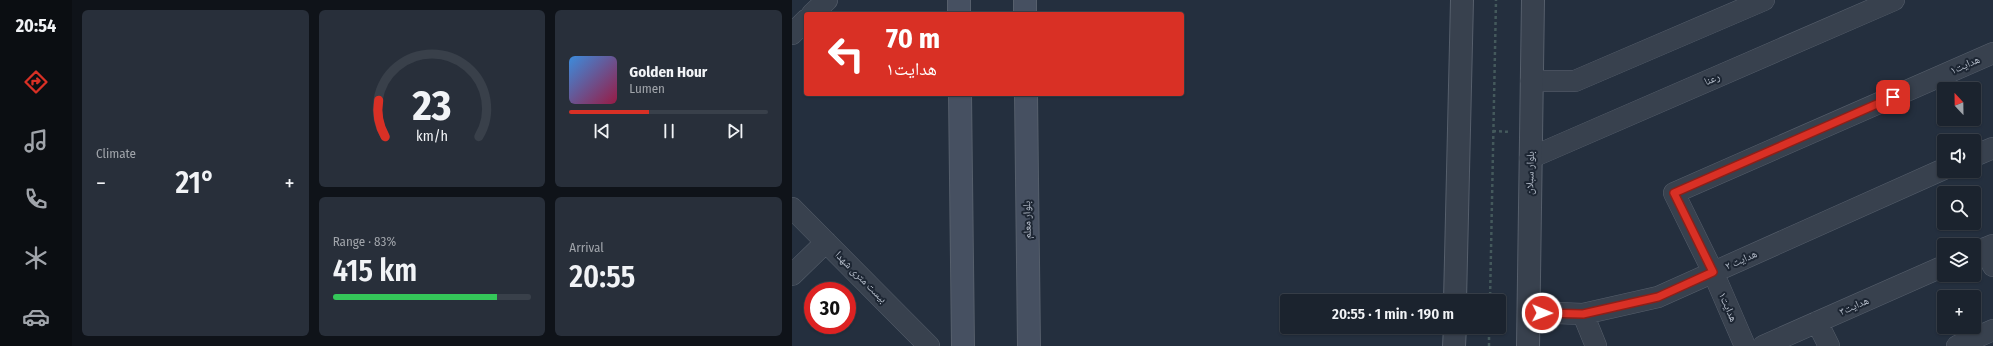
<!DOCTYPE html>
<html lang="en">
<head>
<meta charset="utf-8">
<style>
	body { margin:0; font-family:"Fira Sans Condensed","Noto Naskh Arabic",sans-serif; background:#282f3a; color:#f1f3f6; height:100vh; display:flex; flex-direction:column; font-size:15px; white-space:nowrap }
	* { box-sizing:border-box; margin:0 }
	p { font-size:13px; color:#a0a4aa }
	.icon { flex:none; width:22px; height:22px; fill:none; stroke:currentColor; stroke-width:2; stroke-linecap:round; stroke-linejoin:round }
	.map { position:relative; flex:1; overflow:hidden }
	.panel { display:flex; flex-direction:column; gap:10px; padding:10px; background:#0f1319; width:720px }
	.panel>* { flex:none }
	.banner { position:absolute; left:12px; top:12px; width:380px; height:84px; border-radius:4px; box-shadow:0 1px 3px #0004,0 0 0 1px #39404a; background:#d93025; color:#fff; overflow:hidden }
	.needle { width:26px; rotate:338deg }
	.controls { position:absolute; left:1145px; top:82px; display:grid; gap:8px }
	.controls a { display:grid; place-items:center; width:44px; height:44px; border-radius:4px; background:#1b232e; box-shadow:0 1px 3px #0004,0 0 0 1px #39404a; font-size:20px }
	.speed { position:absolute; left:12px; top:282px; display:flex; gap:8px; font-size:20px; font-weight:700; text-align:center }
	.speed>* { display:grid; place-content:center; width:52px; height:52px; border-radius:50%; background:#1b232e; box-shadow:0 1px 3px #0004,0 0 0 1px #39404a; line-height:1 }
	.speed .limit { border:6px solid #d22; background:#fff; color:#111 }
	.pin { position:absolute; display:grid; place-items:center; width:34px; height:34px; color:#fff; margin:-17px; border-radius:8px; box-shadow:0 2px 6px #0006 }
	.me { position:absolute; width:44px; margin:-22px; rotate:91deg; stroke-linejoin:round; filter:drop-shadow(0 0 3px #0008) }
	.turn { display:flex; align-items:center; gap:14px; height:84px; padding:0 16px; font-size:18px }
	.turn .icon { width:52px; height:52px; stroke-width:2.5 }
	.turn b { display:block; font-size:28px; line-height:34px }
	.big { font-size:30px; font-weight:600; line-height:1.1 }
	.panel .widget { flex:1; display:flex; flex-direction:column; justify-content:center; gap:6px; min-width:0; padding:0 14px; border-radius:6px; background:#282f3a }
	.panel .dial { align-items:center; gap:0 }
	.dial svg { height:104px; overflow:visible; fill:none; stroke:#39404a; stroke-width:7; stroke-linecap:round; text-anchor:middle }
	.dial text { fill:#f1f3f6; stroke:none }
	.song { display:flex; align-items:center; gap:12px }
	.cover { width:48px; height:48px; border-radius:6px; background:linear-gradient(135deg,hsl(210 70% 55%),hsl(340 70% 35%)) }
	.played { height:4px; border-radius:2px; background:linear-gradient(90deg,#d93025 40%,#39404a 40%) }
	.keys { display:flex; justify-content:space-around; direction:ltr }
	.heat { display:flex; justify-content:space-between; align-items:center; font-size:22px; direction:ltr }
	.charge { height:6px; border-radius:3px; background:linear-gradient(90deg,#34c759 83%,#39404a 0) }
	.panel .tiles { flex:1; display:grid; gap:10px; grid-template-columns:repeat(3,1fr) }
	.widget:first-child { grid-row:span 2 }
	.trip { position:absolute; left:488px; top:294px; width:226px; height:40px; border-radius:4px; background:#1b232e; box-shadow:0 1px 3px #0004,0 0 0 1px #39404a; font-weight:600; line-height:40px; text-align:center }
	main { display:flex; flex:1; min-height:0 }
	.tab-bar { display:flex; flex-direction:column; width:72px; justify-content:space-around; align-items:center; background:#0b0e12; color:#a0a4aa }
	.tab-bar .icon { width:28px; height:28px }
	.tab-bar .current { color:#d93025 }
	.tab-bar b { font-size:18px; color:#f1f3f6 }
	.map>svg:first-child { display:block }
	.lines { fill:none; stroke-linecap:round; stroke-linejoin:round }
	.minor-casing { stroke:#565f6c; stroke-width:22 }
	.tertiary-casing { stroke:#565f6c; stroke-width:24 }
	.secondary-casing { stroke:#565f6c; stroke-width:24 }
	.path { stroke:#44595c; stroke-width:2.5; stroke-dasharray:3 3; stroke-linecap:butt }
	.minor { stroke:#38414e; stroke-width:21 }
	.tertiary { stroke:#38414e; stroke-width:22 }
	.secondary { stroke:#465061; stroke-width:22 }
	.route-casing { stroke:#8d1f18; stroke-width:10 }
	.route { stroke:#d93025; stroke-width:7 }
	.labels { text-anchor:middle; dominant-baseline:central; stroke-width:4; stroke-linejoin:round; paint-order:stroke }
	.street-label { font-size:11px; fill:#b4bcc9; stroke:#1d2633 }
</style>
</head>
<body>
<main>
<nav class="tab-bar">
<b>20:54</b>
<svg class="icon current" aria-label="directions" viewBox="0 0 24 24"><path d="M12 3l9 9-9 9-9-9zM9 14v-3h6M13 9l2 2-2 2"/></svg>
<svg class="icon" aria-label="music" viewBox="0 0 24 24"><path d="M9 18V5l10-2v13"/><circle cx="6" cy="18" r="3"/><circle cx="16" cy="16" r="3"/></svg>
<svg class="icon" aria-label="phone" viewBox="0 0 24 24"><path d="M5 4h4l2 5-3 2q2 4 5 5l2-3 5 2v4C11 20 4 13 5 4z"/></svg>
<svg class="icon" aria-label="climate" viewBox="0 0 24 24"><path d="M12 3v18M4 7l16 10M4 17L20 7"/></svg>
<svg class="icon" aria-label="car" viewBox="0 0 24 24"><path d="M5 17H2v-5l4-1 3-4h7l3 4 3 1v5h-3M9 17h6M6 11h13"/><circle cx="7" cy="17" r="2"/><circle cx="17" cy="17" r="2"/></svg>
</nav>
<section class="panel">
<div class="tiles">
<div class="widget"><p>Climate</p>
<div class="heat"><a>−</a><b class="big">21°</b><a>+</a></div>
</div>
<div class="widget dial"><svg viewBox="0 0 100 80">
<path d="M14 69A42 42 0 1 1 86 69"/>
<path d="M14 69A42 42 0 0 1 9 41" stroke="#d93025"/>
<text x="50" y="56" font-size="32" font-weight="700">23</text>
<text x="50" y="72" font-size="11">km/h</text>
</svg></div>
<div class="widget">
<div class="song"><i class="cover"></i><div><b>Golden Hour</b><p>Lumen</p></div></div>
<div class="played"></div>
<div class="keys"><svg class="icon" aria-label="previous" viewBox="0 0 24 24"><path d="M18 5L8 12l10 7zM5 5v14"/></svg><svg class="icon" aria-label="pause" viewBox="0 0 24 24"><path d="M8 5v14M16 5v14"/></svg><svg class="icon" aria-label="next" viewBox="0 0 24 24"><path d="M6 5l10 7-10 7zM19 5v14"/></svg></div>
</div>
<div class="widget"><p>Range · 83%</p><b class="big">415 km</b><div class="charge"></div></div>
<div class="widget"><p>Arrival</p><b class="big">20:55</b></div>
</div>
</section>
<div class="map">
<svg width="1201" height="346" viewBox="0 0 1201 346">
	<rect width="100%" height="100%" fill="#242f3e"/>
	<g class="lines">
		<g class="minor-casing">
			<path id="minor" d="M20,14l15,-14
				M0,34l14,-14
				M739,81h44l189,-81
				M1182,156l19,-8
				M738,158l364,-158
				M0,208l137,138
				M1193,248l8,18
				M1182,253l19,-8
				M0,275l34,-33
				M737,312l54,2 75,-17 286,-128
				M791,314l13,32
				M1025,322l12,24
				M953,346l-32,-74 -39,-79 319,-140
				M971,346l181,-80
				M1165,346l36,-16"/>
		</g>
		<g class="tertiary-casing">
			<path id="tertiary" d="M663,301l7,-301
				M662,346l1,-19
				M736,346l5,-346"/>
		</g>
		<g class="secondary-casing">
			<path id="secondary" d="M167,0v14
				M233,0v14
				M168,94l3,252
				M234,94l3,252"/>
		</g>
		<path class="path" d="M701,131l18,1
			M698,301l6,-301
			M697,346v-19"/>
		<use href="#minor" class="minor"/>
		<use href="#tertiary" class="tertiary"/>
		<use href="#secondary" class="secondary"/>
	</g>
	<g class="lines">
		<g class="route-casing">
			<path id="route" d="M750,313l41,1 75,-17 55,-25 -39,-79 219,-96"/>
		</g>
		<use href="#route" class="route"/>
	</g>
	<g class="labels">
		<g class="street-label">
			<text transform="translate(1173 65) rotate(-24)">هدایت۱</text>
			<text transform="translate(920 79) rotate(-24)">رعنا</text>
			<text transform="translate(738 173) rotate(-89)">بلوار سبلان</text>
			<text transform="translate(235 220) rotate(-91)">بلوار معلم</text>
			<text transform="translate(949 260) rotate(-24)">هدایت ۲</text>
			<text transform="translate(69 277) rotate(45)">بیست متری شهدا</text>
			<text transform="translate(1062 306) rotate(-24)">هدایت۳</text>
			<text transform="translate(936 307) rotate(66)">هدایت۱</text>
		</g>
	</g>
</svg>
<div class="controls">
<a><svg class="needle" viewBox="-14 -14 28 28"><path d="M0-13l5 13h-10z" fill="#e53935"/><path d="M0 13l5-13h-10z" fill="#a0a4aa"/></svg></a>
<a><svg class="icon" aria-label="sound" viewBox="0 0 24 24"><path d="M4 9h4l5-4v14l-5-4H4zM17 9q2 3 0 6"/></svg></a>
<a><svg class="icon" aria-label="search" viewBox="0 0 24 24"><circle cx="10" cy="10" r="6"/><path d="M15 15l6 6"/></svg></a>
<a><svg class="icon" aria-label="layers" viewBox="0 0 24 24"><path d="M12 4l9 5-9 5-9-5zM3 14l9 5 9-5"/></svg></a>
<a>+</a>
</div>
<div class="speed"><div class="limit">30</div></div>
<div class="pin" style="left:1101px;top:97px;background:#d93025"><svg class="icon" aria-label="arrive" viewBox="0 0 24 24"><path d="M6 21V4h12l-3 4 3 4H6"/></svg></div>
<svg class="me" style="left:750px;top:313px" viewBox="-20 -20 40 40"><circle r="17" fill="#d93025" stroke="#fff" stroke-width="3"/><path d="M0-11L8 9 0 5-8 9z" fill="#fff"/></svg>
<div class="trip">20:55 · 1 min · 190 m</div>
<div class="banner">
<div class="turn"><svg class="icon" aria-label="left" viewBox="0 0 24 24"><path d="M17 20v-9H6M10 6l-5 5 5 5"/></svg><div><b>70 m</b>هدایت۱</div></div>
</div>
</div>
</main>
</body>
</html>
